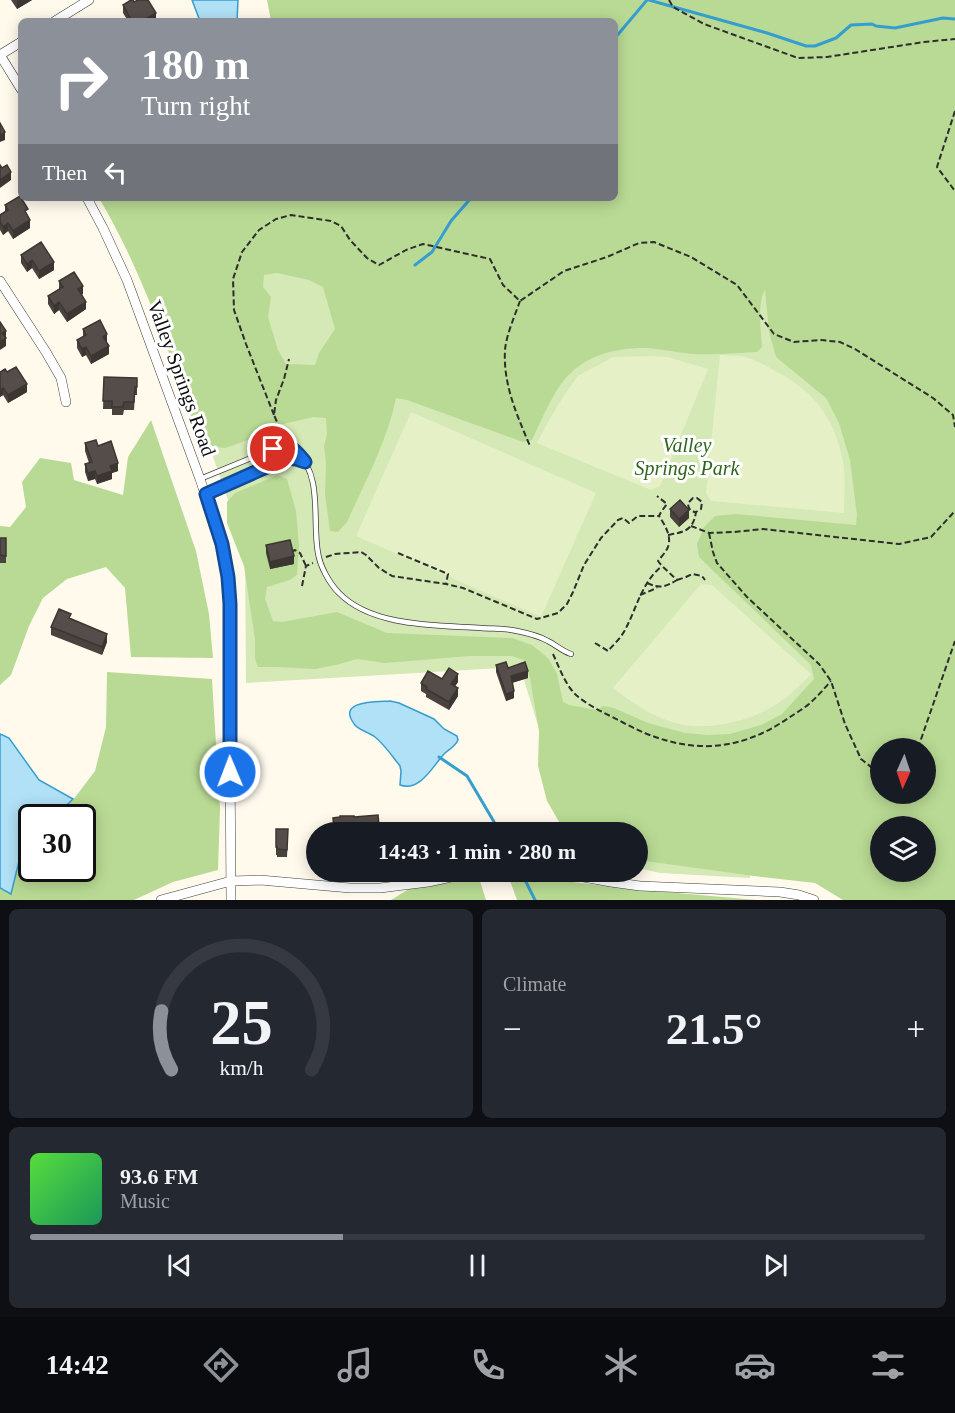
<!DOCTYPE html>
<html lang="en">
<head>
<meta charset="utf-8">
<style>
	body { margin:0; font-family:"Times New Roman",serif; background:#242831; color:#f1f3f6; height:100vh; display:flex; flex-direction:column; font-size:22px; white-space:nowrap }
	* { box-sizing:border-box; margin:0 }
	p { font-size:20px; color:#9ea1a6 }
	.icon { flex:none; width:33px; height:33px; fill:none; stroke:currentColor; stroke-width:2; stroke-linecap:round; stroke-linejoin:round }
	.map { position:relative; height:900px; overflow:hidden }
	.side { display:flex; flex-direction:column; gap:9px; padding:9px; background:#0d0f14; flex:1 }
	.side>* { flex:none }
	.top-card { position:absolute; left:18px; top:18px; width:600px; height:183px; border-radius:9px; box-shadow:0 3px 15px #0003; background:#8c9099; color:#fff; overflow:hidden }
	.needle { width:39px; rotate:183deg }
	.tools { position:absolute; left:870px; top:738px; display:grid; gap:12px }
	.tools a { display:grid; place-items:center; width:66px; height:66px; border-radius:50%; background:#171b24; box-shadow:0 3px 15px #0003; font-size:30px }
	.speed { position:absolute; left:18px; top:804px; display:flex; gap:12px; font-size:30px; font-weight:700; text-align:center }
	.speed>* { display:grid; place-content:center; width:78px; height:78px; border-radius:50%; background:#171b24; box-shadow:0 3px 15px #0003; line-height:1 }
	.speed .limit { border:3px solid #111; border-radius:9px; background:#fff; color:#111 }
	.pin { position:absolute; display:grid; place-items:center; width:51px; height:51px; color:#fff; margin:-26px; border:3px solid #fff; border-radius:50%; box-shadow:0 2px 6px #0007 }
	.me { position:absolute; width:66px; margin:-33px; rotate:359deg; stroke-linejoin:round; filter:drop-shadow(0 0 4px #0008) }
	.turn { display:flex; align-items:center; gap:21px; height:126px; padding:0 24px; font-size:27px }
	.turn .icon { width:78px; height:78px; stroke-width:2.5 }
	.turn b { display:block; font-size:42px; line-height:51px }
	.then { display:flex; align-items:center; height:57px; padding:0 24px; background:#0003; gap:12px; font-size:22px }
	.big { font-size:45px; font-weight:700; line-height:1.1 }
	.side .widget { flex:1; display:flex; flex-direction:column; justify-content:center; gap:9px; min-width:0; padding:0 21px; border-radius:9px; background:#242831 }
	.side .dial { align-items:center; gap:0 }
	.dial svg { height:156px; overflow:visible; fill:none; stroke:#363941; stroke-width:7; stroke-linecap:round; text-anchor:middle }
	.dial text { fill:#f1f3f6; stroke:none }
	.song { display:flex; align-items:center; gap:18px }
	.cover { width:72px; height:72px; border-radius:9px; background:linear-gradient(135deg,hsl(110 70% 55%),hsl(150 70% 35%)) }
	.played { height:6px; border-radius:3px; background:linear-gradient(90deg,#8c9099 35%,#363941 35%) }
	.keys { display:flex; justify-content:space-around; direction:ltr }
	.heat { display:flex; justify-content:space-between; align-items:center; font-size:33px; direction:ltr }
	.side .tiles { flex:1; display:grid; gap:9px; grid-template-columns:1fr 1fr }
	.widget:last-child { grid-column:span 2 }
	.trip { position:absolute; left:306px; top:822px; width:342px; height:60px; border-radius:30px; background:#171b24; box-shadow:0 3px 15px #0003; font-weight:700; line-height:60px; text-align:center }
	.tabs { display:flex; height:96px; justify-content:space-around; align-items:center; background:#090b0e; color:#9ea1a6 }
	.tabs .icon { width:42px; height:42px }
	.tabs .selected { color:#8c9099 }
	.tabs b { font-size:27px; color:#f1f3f6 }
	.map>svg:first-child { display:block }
	.green { fill:#d4e9b5 }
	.forest { fill:#b9da94; fill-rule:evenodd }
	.pitch { fill:#e5f0c7 }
	.water { fill:#b0e1f7; stroke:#369dcf; stroke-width:1.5 }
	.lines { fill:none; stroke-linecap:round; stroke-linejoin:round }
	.stream { stroke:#369dcf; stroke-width:3 }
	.lane-casing { stroke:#3f3f3f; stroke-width:6 }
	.street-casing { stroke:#3f3f3f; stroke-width:10 }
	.path { stroke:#2e2e2e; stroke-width:2; stroke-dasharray:6 3; stroke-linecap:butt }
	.lane { stroke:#fff; stroke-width:4.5 }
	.street { stroke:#fff; stroke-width:9 }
	.wall { fill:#49423f }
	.shaded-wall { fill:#3c3633 }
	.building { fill:#554d49; stroke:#3c3633; stroke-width:1.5 }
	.route-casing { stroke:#114b97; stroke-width:15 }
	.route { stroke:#1a73e8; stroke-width:10 }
	.labels { text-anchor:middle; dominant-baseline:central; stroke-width:6; stroke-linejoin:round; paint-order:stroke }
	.street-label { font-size:20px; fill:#0c0c0c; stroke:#fff }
	.park-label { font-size:20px; font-style:italic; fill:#30651c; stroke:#fff }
</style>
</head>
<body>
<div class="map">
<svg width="955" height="900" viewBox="0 0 955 900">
	<rect width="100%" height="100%" fill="#fffaec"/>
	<path class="green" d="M955,148l-29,600 -169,1 -7,129 -90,-5 -22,-5v-36h-67l-51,-165 -274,16 -1,-134 -90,-260 460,-91z"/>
	<path class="forest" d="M267,0h688v900h-112l-28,-17 -61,-7 -116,-16v-28h-73l-18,-31 -9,-35 1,-35 -9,-53 -6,-18 -12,-4h-43l-84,7 -28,-4 -21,6 -21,4 -38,-2h-19l-3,-8v-19l-11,-74 -17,-43v-21l8,-9 43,-18 9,4 9,32 3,35 -2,29 -7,5 -23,7 -2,12 8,22 9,1 55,-10 50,21 125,5 20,7 16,13 9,16 6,28 6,3 28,5 6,-4 11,2 34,15 37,10 23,2 22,-1 31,-9 21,-11 32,-35 -3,-14 -112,-108 -2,-13 7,-17 11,-11 21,-2 120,11 1,-10 -7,-55 -11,-37 -13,-25 -50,-41 -7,-25 -4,-42c-8,12 -4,42 -3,57l-5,5c-21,1 -43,3 -64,2 -15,-1 -30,-5 -46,-6 -30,-1 -62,7 -82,31 -13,15 -24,42 -33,61l-9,2 -116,-42 -11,-2c-9,44 -31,84 -49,124l-9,10 -8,-1 -5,-37 1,-31 -2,-17 3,-12 -1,-16 -13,-1 -38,9 -27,14 -23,8 -17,-2 -10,-10c-28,-81 -55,-164 -99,-238h516v-177h-344zM277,273l32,7 14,7 12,42 -16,24 -4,12 -29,-1 -8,-14 -10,-33 3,-20 -8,-10 1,-12zM880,748h46v46h-46zM880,826h46v46h-46z
		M151,420l45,131 13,63 4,44 -82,-1 -6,-69 -19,-21 -39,12 -24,19 -14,28 -18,49 -11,10v-159l10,1 16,-20 -4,-25 18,-24 31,5 3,17 49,15 5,-38z
		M107,672l105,7 8,130 -2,61 -45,12 -39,18h-134v-12l11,5 9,-36 11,-16 1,27h50v-50l-27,-1 18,-17 22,-29 11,-44z
		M479,878l7,22h-95l18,-11z
		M509,878l38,1 85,10 125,11h-240z"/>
	<path class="pitch" d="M720,355c9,1 20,0 28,3 10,3 20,9 29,14 38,20 58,47 66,90 3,16 1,34 1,51l-133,-12 -5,-8z
		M650,356l18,1 40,12 -48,117 -9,4 -114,-47 12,-23 16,-26 13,-18 35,-19z
		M411,412l185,81 -55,124 -185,-81z
		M701,584l11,1 99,89c-27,29 -49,43 -87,50 -19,3 -36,4 -55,-3 -21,-7 -39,-20 -56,-33z"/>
	<path class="water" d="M192,0h46l-1,21h-37z
		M390,701l9,2 35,16 10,10 13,7 1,4c-3,7 -9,9 -14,14 -11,12 -24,38 -44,31l1,-14 -1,-5c-7,-9 -16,-22 -25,-29 -6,-5 -15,-6 -20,-12 -20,-25 22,-23 35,-24z
		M0,734l9,4 30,42 34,19 -18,18 -23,1 -1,23 -11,16 -9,37 -11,-6z"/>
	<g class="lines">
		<path class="stream" d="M649,0l118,33 39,13h9l21,-8 15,-13 21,-1 4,2 19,2 48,-10 12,1
			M615,38l32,-38
			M415,265l17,-13 19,-31 20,-23
			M439,757l28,19 33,56
			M524,878l11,22"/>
		<g class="lane-casing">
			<path id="lane" d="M200,479l73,-30c11,-4 15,-4 24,4 26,22 15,69 21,100 2,13 11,30 21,40 33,34 97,32 142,35 12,1 25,0 36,3 10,2 22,5 31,10 8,4 14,10 23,13
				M205,494l82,-36 9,1 9,3"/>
		</g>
		<g class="street-casing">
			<path id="street" d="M55,21l34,-21
				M0,55l21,34
				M0,55l21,-13
				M87,198l16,30 24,52 73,199 22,65 6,33 1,27 2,296
				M0,281l46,71 15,26 5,24
				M556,872l55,10 29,4 140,6 19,3 15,5
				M161,900l70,-19 29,-1 90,8h30l48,-6 37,-8 19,-2"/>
		</g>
		<path class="path" d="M669,0l4,7 31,17 94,34 29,-1 97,-15 31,-3
			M955,111l-18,56 18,24
			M520,301c-5,14 -14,35 -15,49 -2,35 12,65 25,96
			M274,415l-28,-71 -12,-34 -1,-31 9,-27 17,-22 17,-11 15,-4 40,6 10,5 9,14 17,18 12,7 27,-15 17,-6 67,15 13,26 17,16 44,-30 43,-14 32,-14 15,-1 37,15 46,28 37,49 20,8 27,-2 19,2 15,7 78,49 20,17 2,12
			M284,438l-10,-23 2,-15 8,-21 5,-20
			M691,526l18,7 25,-1 29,-3 136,15 32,-7 24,-26
			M709,533l4,19 4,11 30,34 72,67 12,17 14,43 16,35 19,15
			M668,535c16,-3 25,-4 28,-23l5,-3 1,-7 -5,-4h-4l-5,5c0,5 2,9 8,9
			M291,552l4,-2 5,3 6,13
			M398,553l50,21 -2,10
			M326,557l9,-3 26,-2 5,3 13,13 13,8 54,8 17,4 74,31 21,-6 9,-9 6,-12 11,-27 17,-27 17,-18 5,-2 6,5 9,-7h21l2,-4 6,-8 -10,-8
			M677,580l9,-3 6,-3 10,2 3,4
			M647,583c13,6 18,4 30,-3l-15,-14 -4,-5c3,-4 7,-8 9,-12 6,-11 -2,-24 -8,-33
			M302,586l4,-20 7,-3
			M640,595l17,-7
			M595,643l13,8c6,-7 14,-14 18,-23 11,-21 16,-46 36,-62
			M553,654c6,13 12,30 22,40 13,12 32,20 47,28 59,32 112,34 168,-5 6,-4 13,-8 19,-13 8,-7 15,-15 22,-23
			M918,748l37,-107"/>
		<use href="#lane" class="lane"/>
		<use href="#street" class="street"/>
	</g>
	<path class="wall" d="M11,0h21l-15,9z
		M134,2l22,18 -28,1 -5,-8v-8z
		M5,205l23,12 2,11 -17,11 -5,-8 -5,4 -3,-5v-15l5,-3z
		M21,255l33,15 -15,9 -7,-11 -5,4 -6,-9z
		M59,281l24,13h-1l4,15 -19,13 -8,-12 -5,4 -6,-10v-8l11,-7z
		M83,329l24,13 2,12 -18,10 -5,-9 -4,2 -5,-9v-8l6,-3z
		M0,372h7l20,20 -19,11 -5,-8 -3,2z
		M104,377l33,1v17h-2l-1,15h-10l-1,5h-11v-6h-9z
		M85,443l13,3 20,25 -6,2v6l-15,5 -2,-5 -7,2 -3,-9v-8l4,-1 -4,-12z
		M670,509l19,9 -10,9 -9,-10z
		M0,538h6v25h-6z
		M266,545l28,19 -24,5 -4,-16z
		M71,619l36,23 -5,13 -51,-20v-8z
		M496,665l12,3 20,10 -16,5 2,15 -8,3 -10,-29z
		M442,679l16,3 -3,4 3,10 -9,14 -23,-13v-3l-5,-3v-8z
		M340,817h14l25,9 11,6h-56l-1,-14z
		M276,829l12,8 -1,20h-10v-2h-1z"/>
	<path class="shaded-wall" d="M19,0h13l-15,9v-8z
		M156,13v7l-1,1h-13z
		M5,132v8l-5,2v-7z
		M11,172v8l-11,8v-8z
		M30,220v8l-17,11v-8z
		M8,223v8l-5,4v-8z
		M32,260v8l-5,4v-8z
		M54,262v8l-15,9v-8z
		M83,286v8l-5,3v-8z
		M59,302v8l-5,4v-8z
		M86,302v7l-19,13v-8z
		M6,331v15l-6,4v-8l2,-9z
		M107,334v8l-4,2v-7z
		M109,346v8l-18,10v-8z
		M86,347v8l-4,2v-8z
		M27,384v8l-19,11v-8z
		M3,388v7l-3,2v-7z
		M118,463v8l-6,2v6l-15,5v-8l13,-10z
		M95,471v8l-7,2v-8z
		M689,510v8l-10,9v-8z
		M294,556v8l-24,5v-7z
		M107,634v8l-5,13v-8z
		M528,671v7l-17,5v-7z
		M458,674v8l-7,10v-8z
		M458,688v8l-9,14v-8z
		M514,691v7l-8,3v-7z"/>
	<path class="building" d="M131,0h2l1,2 4,-2h10l8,13 -14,8h-10l-9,-16z
		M0,123l5,9 -5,3z
		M0,165l2,3 5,-3 4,7 -11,8z
		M20,196l8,13 -3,2 5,9 -17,11 -5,-8 -5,4 -3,-5v-7l8,-5 -3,-5z
		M41,242l13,20 -15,9 -7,-11 -5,4 -6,-9z
		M74,272l9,14 -5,3 8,13 -19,12 -8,-12 -5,4 -6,-10 15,-9 -4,-6z
		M100,320l7,14 -4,3 6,9 -18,10 -5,-9 -4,2 -5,-9 9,-5 -3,-6z
		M0,322l6,9 -4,2 4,5 -6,4z
		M16,367l11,17 -19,11 -5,-7 -3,2v-18l5,-3 2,3z
		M104,377l33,1v9h-2l-1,15h-10l-1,5h-11v-6h-9z
		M96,440l2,6 13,-5 7,22 -8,3 2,5 -15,5 -2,-5 -7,2 -3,-9 7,-2 -7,-19z
		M680,500l9,10 -10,9 -9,-10z
		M0,538h6v18l-6,-1z
		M290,540l4,16 -24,6 -4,-17z
		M59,609l12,5 -2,4 38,16 -5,13 -51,-20z
		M506,662l2,6 17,-6 3,9 -17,5 3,15 -8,3 -10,-29z
		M449,668l9,6 -7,10 7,4 -9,14 -23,-13 1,-2 -6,-4 7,-12 14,8z
		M378,815l1,11 11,-1v7h-36v-1h-20l-1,-13 7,-1v-1h14v1z
		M276,829h12l-1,21 -10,-1v-2h-1z"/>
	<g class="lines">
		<g class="route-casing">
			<path id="route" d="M230,772v-168l-2,-27 -6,-33 -16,-50 81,-36 9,1 9,3c-5,-6 -13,-17 -21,-16 -1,0 -10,3 -11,3"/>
		</g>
		<use href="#route" class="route"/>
	</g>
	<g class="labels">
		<g class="street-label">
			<text transform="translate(182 378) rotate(70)">Valley Springs Road</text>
		</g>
		<g class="park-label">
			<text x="687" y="445">Valley<tspan x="687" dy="23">Springs Park</tspan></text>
		</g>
	</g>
</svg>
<div class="tools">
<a><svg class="needle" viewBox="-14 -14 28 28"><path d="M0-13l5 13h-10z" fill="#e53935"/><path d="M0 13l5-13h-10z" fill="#9ea1a6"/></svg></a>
<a><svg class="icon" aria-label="layers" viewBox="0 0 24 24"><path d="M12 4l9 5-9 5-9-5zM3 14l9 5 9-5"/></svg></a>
</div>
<div class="speed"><div class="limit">30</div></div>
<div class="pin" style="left:273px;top:449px;background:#d93025"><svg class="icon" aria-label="arrive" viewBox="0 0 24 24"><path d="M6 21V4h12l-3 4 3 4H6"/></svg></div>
<svg class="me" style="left:230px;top:772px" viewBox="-20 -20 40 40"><circle r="17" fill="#1a73e8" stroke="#fff" stroke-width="3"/><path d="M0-11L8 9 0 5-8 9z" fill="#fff"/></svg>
<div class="trip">14:43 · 1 min · 280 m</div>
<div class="top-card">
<div class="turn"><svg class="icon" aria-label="right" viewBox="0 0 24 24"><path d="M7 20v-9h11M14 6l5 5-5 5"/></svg><div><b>180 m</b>Turn right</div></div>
<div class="then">Then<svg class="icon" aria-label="left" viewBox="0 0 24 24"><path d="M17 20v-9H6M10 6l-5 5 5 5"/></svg></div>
</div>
</div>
<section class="side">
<div class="tiles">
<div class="widget dial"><svg viewBox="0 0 100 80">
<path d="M14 69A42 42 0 1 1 86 69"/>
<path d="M14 69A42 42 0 0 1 9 39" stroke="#8c9099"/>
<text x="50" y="56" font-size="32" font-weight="700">25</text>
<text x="50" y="72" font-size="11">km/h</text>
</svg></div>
<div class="widget"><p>Climate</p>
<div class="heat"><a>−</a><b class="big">21.5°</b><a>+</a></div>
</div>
<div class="widget">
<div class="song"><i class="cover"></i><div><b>93.6 FM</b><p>Music</p></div></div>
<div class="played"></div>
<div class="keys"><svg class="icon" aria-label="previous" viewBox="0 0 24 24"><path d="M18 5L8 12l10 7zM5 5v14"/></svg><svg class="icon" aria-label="pause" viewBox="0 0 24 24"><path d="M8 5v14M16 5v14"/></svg><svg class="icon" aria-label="next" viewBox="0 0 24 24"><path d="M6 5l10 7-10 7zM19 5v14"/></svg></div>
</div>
</div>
</section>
<nav class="tabs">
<b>14:42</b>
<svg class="icon selected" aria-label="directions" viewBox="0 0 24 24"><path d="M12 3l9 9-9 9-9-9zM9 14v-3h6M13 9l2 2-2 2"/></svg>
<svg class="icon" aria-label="music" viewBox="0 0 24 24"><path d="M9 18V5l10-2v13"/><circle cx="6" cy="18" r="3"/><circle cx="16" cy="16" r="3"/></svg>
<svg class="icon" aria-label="phone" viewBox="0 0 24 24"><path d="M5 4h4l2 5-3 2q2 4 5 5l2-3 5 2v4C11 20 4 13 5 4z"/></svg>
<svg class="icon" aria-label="climate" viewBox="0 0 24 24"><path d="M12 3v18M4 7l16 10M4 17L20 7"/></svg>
<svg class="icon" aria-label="car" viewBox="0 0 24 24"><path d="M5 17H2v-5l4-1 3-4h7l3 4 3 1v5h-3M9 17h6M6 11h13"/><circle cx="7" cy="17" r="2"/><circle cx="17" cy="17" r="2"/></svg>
<svg class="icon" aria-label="filters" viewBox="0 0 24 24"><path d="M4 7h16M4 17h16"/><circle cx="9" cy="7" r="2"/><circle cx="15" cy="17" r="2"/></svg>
</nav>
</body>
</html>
